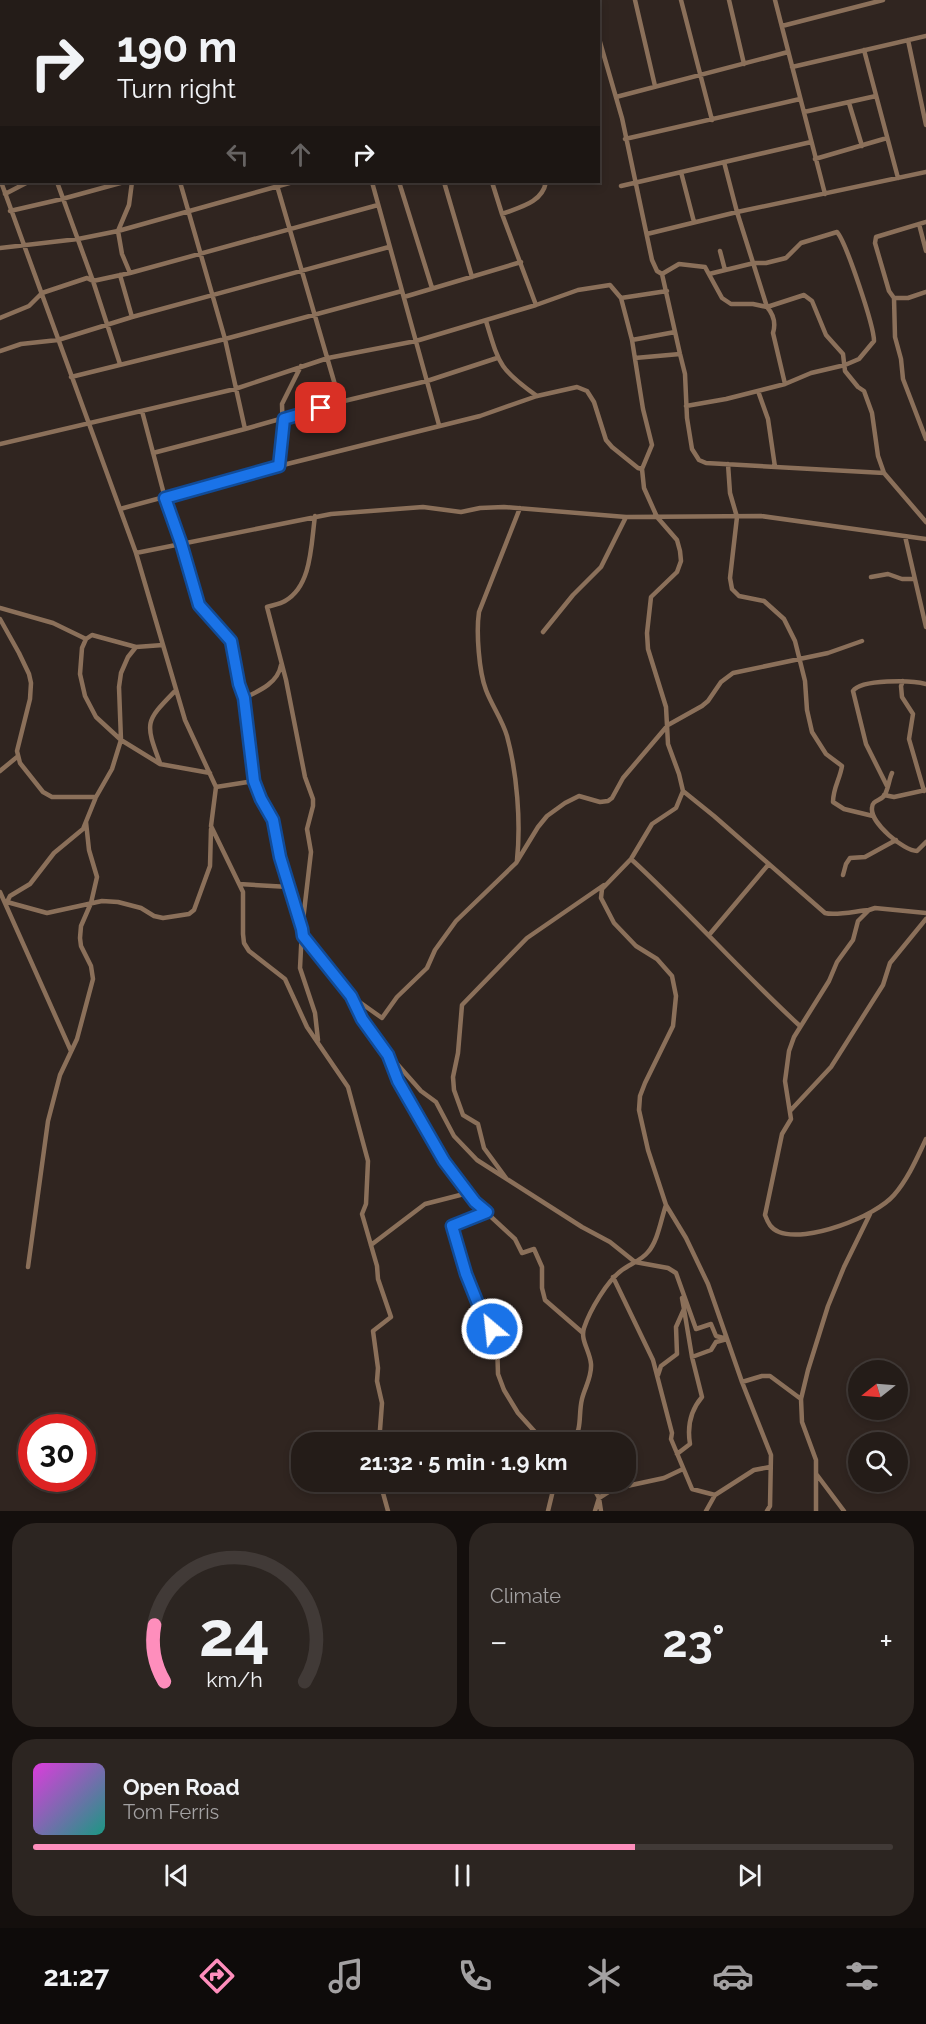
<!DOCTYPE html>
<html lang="en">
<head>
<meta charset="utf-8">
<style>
	body { margin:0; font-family:Raleway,sans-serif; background:#2c2521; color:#f1f3f6; height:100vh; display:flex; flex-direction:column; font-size:22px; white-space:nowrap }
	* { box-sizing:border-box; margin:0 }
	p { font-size:20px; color:#a3a1a2 }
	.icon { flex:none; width:33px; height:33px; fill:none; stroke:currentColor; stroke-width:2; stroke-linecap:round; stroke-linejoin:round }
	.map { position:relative; height:1511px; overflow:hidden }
	.panel { display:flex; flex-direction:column; gap:12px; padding:12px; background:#140f0d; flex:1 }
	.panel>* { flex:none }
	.banner { position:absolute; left:0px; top:0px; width:600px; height:183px; box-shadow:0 3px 9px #0003,0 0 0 2px #413a37; background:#241c18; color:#f1f3f6; overflow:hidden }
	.needle { width:39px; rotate:253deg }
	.buttons { position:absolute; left:848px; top:1360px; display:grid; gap:12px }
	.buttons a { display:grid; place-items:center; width:60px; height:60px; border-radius:50%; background:#241c18; box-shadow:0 3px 9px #0003,0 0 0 2px #413a37; font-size:30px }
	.speed { position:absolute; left:18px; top:1414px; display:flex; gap:12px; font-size:30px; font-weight:700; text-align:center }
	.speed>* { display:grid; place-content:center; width:78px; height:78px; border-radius:50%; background:#241c18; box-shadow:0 3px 9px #0003,0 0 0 2px #413a37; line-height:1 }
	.speed .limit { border:9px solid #d22; background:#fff; color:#111 }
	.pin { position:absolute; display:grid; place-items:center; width:51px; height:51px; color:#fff; margin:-26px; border-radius:12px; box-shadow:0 3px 9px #0006 }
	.me { position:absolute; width:66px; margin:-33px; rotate:332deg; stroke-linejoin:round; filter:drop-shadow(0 0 4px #0008) }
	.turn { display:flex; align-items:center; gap:21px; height:126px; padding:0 18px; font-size:27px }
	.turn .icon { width:78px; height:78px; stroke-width:2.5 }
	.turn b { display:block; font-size:42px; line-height:51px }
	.lanes { display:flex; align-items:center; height:57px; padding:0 18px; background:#0003; justify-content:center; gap:30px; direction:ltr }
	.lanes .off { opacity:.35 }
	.big { font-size:45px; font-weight:700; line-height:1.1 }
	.panel .card { flex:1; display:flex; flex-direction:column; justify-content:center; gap:9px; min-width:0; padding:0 21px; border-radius:24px; background:#2c2521 }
	.panel .dial { align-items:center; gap:0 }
	.dial svg { height:156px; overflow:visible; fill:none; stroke:#413a37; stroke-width:7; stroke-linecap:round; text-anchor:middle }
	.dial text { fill:#f1f3f6; stroke:none }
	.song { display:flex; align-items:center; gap:18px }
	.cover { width:72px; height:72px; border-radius:9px; background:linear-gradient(135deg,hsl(300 70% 55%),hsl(170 70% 35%)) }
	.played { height:6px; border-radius:3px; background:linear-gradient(90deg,#fe8ebc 70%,#413a37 70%) }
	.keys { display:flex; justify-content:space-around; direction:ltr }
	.heat { display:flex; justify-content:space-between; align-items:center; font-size:33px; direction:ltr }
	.panel .tiles { flex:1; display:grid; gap:12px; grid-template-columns:1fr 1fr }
	.card:last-child { grid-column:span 2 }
	.trip { position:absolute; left:291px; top:1432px; width:345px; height:60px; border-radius:24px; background:#241c18; box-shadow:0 3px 9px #0003,0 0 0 2px #413a37; font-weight:700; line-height:60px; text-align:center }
	.tabs { display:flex; height:96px; justify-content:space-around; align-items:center; background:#0e0b0a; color:#a3a1a2 }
	.tabs .icon { width:42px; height:42px }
	.tabs .on { color:#fe8ebc }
	.tabs b { font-size:27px; color:#f1f3f6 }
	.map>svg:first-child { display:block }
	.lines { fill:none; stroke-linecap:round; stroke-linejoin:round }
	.minor { stroke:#8b705a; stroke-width:4.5 }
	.route-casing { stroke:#114b97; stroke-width:15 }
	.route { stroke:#1a73e8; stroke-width:10 }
</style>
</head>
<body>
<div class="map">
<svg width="926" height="1511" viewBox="0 0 926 1511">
	<rect width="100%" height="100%" fill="#302520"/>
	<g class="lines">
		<path class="minor" d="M1,0l1,2
			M131,0v2
			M184,0v2
			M226,0v2
			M270,0l1,2
			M320,0v2
			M439,0v2
			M589,0l1,2
			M635,0l20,86
			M681,0l31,120
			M729,0l15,64
			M775,0l50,194
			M38,2l8,-2
			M136,2l6,-2
			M444,2l5,-2
			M0,10l2,-1
			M782,26l101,-26
			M598,35l24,83 30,142 5,11 5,3 18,80 5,20 2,44 5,31 7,11 7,3 178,10
			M908,40l18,85
			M864,50l34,128
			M0,54l2,-1
			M792,67l134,-31
			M616,97l172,-45
			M0,103l2,-1
			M849,103l13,43
			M804,112l72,-16
			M625,139l175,-40
			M815,159l72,-21
			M724,162l13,50 30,95c7,8 9,16 6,26l12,51
			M681,172l13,50
			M0,179l136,374 49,167 31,67 -5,39 32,66v42l1,9 5,8 36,28 22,48 41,60 20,74 -2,43 -4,10 15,52 1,13 13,38 -18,14 5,37 -1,13 5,22 -3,40
			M57,182l36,99 27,83
			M180,182l45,157 20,90 95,-27
			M276,182l64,220 87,-21 70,-23
			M372,182l67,243
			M399,182l33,106
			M444,182l28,95
			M492,182l10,32 34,91
			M621,186l190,-44
			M5,194l23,-12
			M10,211l52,-12 62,-17
			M502,214c18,-7 40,-11 44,-32
			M926,222l-50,15 -1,6 14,48 5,7h14l18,-6
			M919,224l7,27
			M647,234l90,-22 189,-40
			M0,248l78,-9 40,-8 175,-49
			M720,251l5,19
			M130,273l-8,-19 -4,-23 11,-26 3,-23
			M662,274l17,-10 26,3 17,31 9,6h22l14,3 37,-12 8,6 14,34 17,19 2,17 13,16 6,4 8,22 6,43 6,17 42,49
			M120,275l12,42
			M404,297l117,-35
			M621,298l11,42 11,69 9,36 -10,24 2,19 13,29 20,23 3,11 1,10 -4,11 -26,25 -4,36 1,16 18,58 2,37 11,30 4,17 -7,17 -24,16 -21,35 -29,30 -1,9 13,25 22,23 21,13 15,17 4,20 -3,30 -28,57 -5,13 -1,14 9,40 18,55 20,33 22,46 34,98 20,-6h8l31,23
			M894,298l1,39 6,22 2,20 23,60
			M0,318l29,-12 13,-13 45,-15 6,3 37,-8 248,-68
			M486,321c13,43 13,48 51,75
			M632,340l43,-8
			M0,351l21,-7 37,-4 74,-23 257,-70
			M635,358l45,-4
			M71,377l154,-38 177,-48
			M758,391l10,28 7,48
			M686,406l40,-7 59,-15 26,-11 34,-8 14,-6 15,-18c0,-15 -28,-99 -37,-109l-36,11 -15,15 -20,5h-12l-45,11
			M142,411l23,87 16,46 18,61 32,36 8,43 5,14 10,83 6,18 13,21 7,37 21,69
			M0,444l235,-55 93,-31 88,-17 120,-36 42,-15 32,-5 11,13 46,-7
			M153,453l92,-24
			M728,464l2,29 7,24 -7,61 2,11 7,7 25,5 20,18 11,22 10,40 2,29 5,22 14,22 16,12c-2,13 -9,22 -9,36l11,7 29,7
			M279,466l4,-27 -1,-35 19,-38
			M120,509l159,-43 201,-50 57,-20 40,-9 10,4 7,11 12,38 6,7 26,21 4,1
			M315,516c-4,28 -3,70 -30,85 -5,3 -12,4 -18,6l19,73 19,97 8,22v7l-6,23 4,23 -9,77 -2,39 15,45 3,27
			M905,536l21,91
			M136,553l195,-39 92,-7 38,5 19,-4 24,-1 122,10 135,-1 165,23
			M871,577l17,-3 14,5h12
			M0,608l53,15 33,16
			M0,619l19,34 10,21 2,9 -1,16 -13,52 3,12 23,29 9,5h44
			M543,632l30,-37 28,-28 25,-50
			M136,647l-44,-12 -6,4 -4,9 -2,26 5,22 11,21 25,23 39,24 50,9
			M903,681l-2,5 1,11 11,17 -4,25 15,52
			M244,698c15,-7 34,-15 37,-33
			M160,763c-16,-42 -14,-42 16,-73
			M0,771l17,-14
			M892,773c-3,6 -4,18 -8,23 -4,5 -12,4 -12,12 -2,15 32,43 45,43l9,-9
			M887,786l-21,-42 -13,-53c8,-12 59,-11 73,-7
			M216,787l38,-6
			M683,791l31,25 111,97c11,3 31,-2 44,-3
			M884,795l10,2 32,-7
			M631,859c58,53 110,113 169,167
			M517,860c4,-38 0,-87 -10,-124 -5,-17 -15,-30 -21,-46 -7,-18 -10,-58 -7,-78l41,-104
			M843,875l3,-11 4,-6 15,-1 31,-17
			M239,884l50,3
			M0,892l71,159
			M7,902l3,-6 20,-12 24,-31 29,-24 13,-32 16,-28 9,-29 -2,-53 2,-14 7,-16 8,-10 27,-2
			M7,902l40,11 55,-12 16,1 23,6 13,8 9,2 26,-4 5,-4 16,-44 1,-37
			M926,913l-51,-5 -6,2 -11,11 -5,19 -16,22 -8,19 -35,56 -5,14 -4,30 6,38 -9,15 -17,81c3,8 6,14 14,17 27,11 96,-15 115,-37 14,-16 23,-37 32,-56
			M709,935l59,-70
			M303,936l48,60 31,22 15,-21 30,-29 8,-18 21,-29 60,-58 22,-36 9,-11 18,-13 14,-7 21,6 8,-1 4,-3 11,-20 45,-53 34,-19 6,-5 13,-19 12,-9 95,-20 34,-12
			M352,998l10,21 14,21 45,51 15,11 18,34 23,24 105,67 28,15 25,20 33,6 8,5 20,56 15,-5 5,12 11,3 -11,3 -5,8 -19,7
			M389,1059l9,22 46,80 31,41 40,37 7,14 12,-4 8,18v21l3,12 38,33
			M790,1111l41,-44 52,-82 7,-22 36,-44
			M506,1178l-22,-30 -6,-24 -15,-9 -9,-25 -1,-13 5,-24 4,-48 65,-67 77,-53
			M487,1212l-35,14 14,48 31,68 1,32 6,16 14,23 27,30
			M371,1245l54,-41 43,-11
			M28,1267l20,-146 12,-46 17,-36 16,-60 -2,-13 -10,-20 -1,-8 1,-12 10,-23 6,-26 -8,-27 -3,-28
			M613,1277l40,83 19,73 -1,6 21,50 23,6 -9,16
			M658,1375l3,-9 16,-12 -1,-27 8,-18 -2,-11
			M742,1382l29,73 -1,51 -3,5
			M578,1433l3,10
			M572,1443c11,-15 6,-28 10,-44 3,-12 10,-22 9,-35 -1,-13 -11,-24 -7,-36 6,-18 23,-47 38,-58 8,-6 20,-10 26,-18 10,-11 13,-33 18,-47
			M677,1454l13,-10c-3,-18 0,-33 12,-47l-10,-40 -8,-48
			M817,1475l27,36
			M380,1482l8,29
			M590,1482l9,16 2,13
			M715,1495l39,-25 16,-3
			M548,1511l7,-29
			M595,1511l4,-13 14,-9 51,-11 19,-9
			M816,1511v-51l-14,-38 -1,-23 7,-29 20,-64 16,-39 26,-53"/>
	</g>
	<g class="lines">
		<g class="route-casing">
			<path id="route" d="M321,408l-37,11 -5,47 -114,32 16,45 18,62 32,36 8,43 5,14 10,83 7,18 12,21 7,37 22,72 1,7 48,60 11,23 26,36 10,26 46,80 31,41 12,10 -35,14 14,48 12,30 14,25"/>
		</g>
		<use href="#route" class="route"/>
	</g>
</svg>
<div class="buttons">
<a><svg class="needle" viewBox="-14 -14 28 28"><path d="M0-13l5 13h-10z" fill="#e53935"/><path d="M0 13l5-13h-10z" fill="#a3a1a2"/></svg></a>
<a><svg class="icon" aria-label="search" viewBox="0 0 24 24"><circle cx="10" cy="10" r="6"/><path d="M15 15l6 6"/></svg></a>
</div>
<div class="speed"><div class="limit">30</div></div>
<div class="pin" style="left:321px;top:408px;background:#d93025"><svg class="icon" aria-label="arrive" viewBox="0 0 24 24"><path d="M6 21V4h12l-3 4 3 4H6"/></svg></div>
<svg class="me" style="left:492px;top:1329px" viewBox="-20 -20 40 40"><circle r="17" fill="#1a73e8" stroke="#fff" stroke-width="3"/><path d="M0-11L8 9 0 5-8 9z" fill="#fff"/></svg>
<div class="trip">21:32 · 5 min · 1.9 km</div>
<div class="banner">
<div class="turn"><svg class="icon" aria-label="right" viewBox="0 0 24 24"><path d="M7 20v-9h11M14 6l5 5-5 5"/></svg><div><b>190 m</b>Turn right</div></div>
<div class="lanes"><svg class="icon off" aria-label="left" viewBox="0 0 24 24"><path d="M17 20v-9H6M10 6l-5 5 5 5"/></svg><svg class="icon off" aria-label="ahead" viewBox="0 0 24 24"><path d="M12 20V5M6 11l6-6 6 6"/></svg><svg class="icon" aria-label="right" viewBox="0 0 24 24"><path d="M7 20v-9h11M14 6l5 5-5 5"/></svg></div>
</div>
</div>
<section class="panel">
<div class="tiles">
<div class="card dial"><svg viewBox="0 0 100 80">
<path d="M14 69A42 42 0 1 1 86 69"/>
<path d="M14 69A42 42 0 0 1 9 40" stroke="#fe8ebc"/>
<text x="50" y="56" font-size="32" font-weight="700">24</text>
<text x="50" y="72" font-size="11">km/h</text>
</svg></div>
<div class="card"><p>Climate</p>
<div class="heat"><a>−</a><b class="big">23°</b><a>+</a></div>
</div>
<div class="card">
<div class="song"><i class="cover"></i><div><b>Open Road</b><p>Tom Ferris</p></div></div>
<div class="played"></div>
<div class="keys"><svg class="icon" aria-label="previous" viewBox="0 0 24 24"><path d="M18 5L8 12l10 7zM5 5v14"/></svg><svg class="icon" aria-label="pause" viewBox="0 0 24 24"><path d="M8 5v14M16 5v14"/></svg><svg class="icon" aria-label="next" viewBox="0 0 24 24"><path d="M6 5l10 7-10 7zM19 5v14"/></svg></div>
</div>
</div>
</section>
<nav class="tabs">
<b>21:27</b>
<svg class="icon on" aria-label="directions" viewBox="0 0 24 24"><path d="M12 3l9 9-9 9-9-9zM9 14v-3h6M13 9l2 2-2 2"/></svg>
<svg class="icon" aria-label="music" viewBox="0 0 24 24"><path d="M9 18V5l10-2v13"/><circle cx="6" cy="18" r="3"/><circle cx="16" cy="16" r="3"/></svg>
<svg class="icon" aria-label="phone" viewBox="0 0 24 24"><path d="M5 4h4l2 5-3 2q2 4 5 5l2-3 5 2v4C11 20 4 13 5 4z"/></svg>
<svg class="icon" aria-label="climate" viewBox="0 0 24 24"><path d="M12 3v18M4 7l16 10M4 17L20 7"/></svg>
<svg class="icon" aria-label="car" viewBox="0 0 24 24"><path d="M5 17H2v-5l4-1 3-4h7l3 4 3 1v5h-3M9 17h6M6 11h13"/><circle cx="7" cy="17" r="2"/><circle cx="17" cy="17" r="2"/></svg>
<svg class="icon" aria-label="filters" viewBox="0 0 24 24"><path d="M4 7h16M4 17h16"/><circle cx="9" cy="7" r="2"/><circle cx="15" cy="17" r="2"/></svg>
</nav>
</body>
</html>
